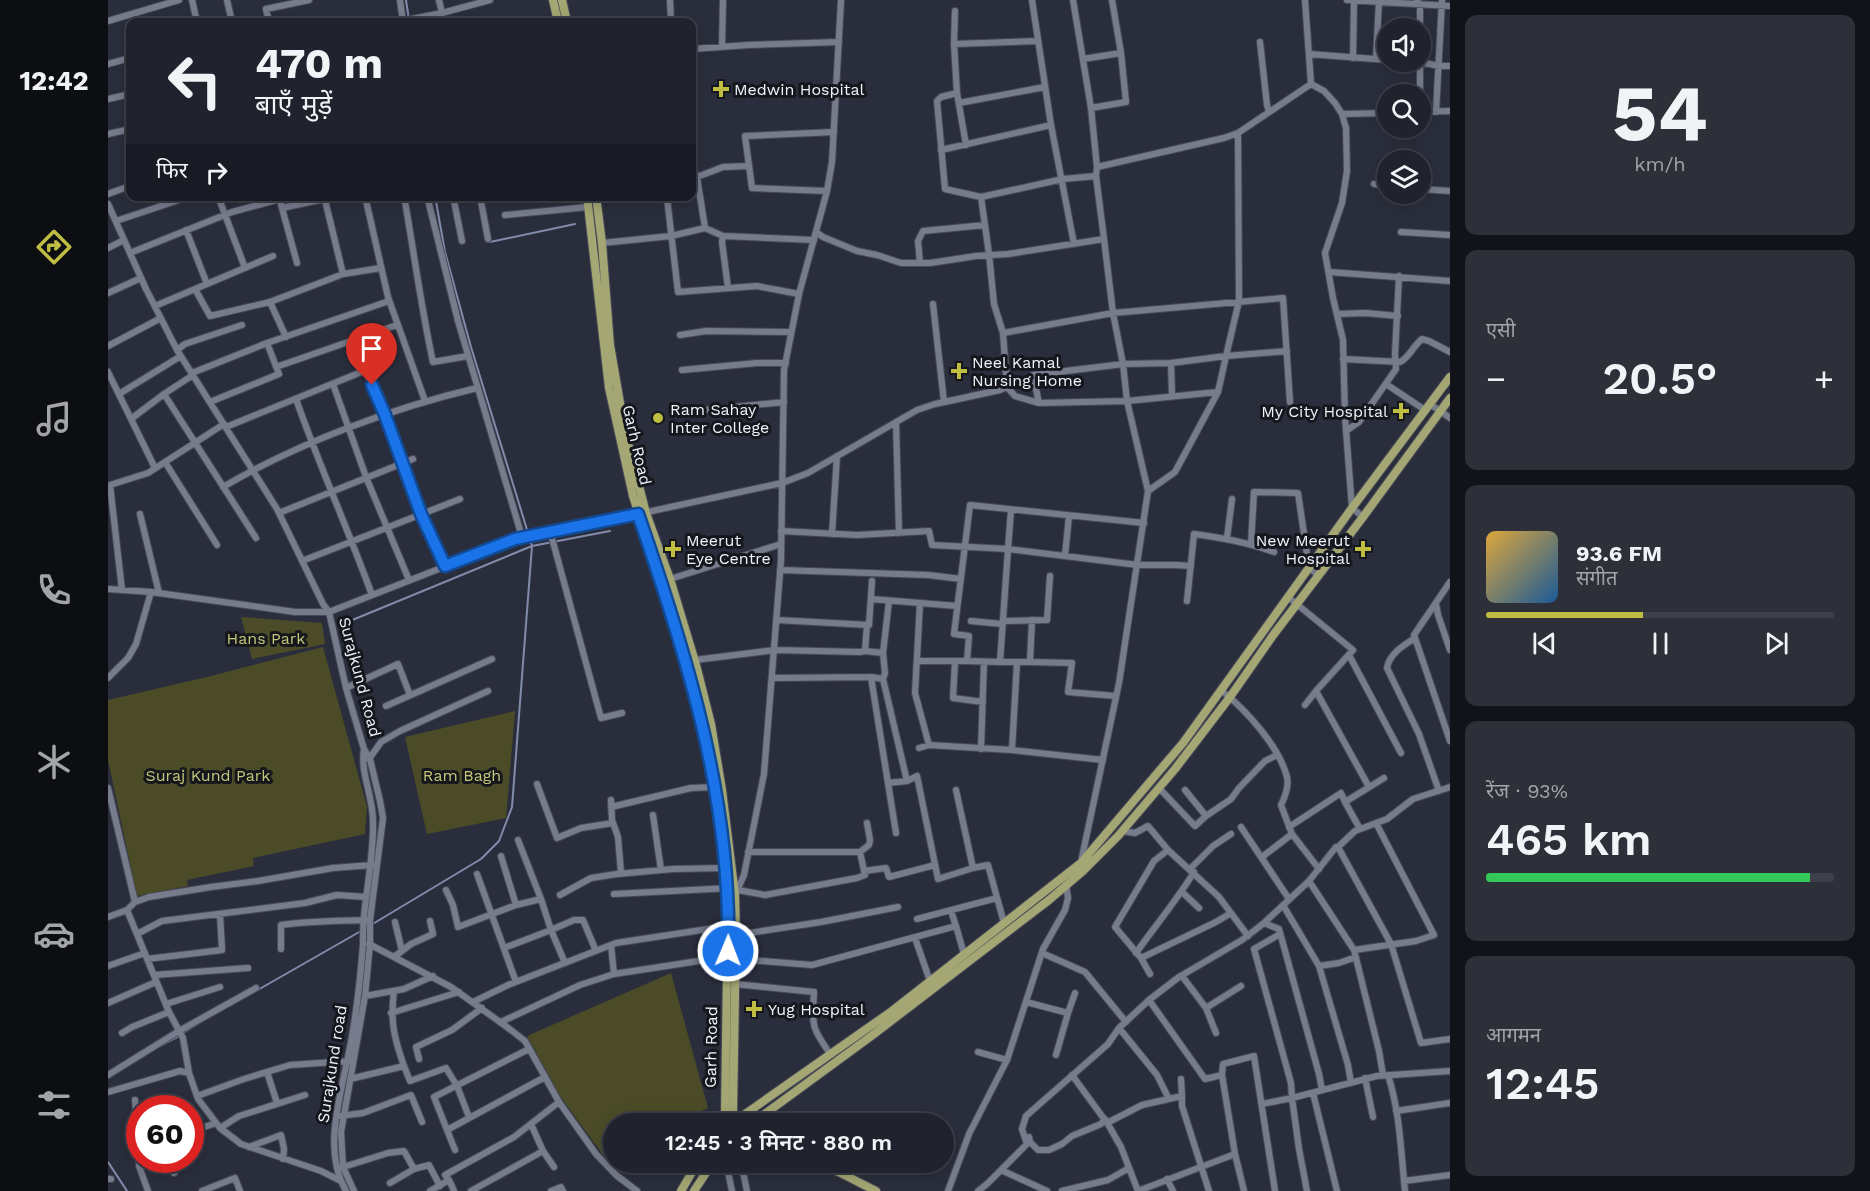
<!DOCTYPE html>
<html lang="hi">
<head>
<meta charset="utf-8">
<style>
	body { margin:0; font-family:"Work Sans","Noto Sans Devanagari",sans-serif; background:#2d2f39; color:#f1f3f6; height:100vh; display:flex; flex-direction:column; font-size:22px; white-space:nowrap }
	* { box-sizing:border-box; margin:0 }
	p { font-size:20px; color:#a2a4aa }
	.icon { flex:none; width:33px; height:33px; fill:none; stroke:currentColor; stroke-width:2; stroke-linecap:round; stroke-linejoin:round }
	.map { position:relative; flex:1; overflow:hidden }
	.side { display:flex; flex-direction:column; gap:15px; padding:15px; background:#121319; width:420px }
	.side>* { flex:none }
	.banner { position:absolute; left:18px; top:18px; width:570px; height:183px; border-radius:12px; box-shadow:0 3px 15px #0003,0 0 0 2px #3d3f49; background:#20222d; color:#f1f3f6; overflow:hidden }
	.buttons { position:absolute; left:1269px; top:18px; display:grid; gap:12px }
	.buttons a { display:grid; place-items:center; width:54px; height:54px; border-radius:50%; background:#20222d; box-shadow:0 3px 15px #0003,0 0 0 2px #3d3f49; font-size:30px }
	.speed { position:absolute; left:18px; top:1095px; display:flex; gap:12px; font-size:30px; font-weight:700; text-align:center }
	.speed>* { display:grid; place-content:center; width:78px; height:78px; border-radius:50%; background:#20222d; box-shadow:0 3px 15px #0003,0 0 0 2px #3d3f49; line-height:1 }
	.speed .limit { border:9px solid #d22; background:#fff; color:#111 }
	.pin { position:absolute; display:grid; place-items:center; width:51px; height:51px; color:#fff; margin:-62px -26px; border-radius:50% 50% 50% 0; rotate:-45deg; box-shadow:0 0 6px #0007 }
	.pin .icon { rotate:45deg }
	.me { position:absolute; width:66px; margin:-33px; rotate:1deg; stroke-linejoin:round; filter:drop-shadow(0 0 4px #0008) }
	.turn { display:flex; align-items:center; gap:21px; height:126px; padding:0 30px; font-size:27px }
	.turn .icon { width:78px; height:78px; stroke-width:2.5 }
	.turn b { display:block; font-size:42px; line-height:51px }
	.then { display:flex; align-items:center; height:57px; padding:0 30px; background:#0003; gap:12px; font-size:22px }
	.big { font-size:45px; font-weight:600; line-height:1.1 }
	.side .widget { flex:1; display:flex; flex-direction:column; justify-content:center; gap:9px; min-width:0; padding:0 21px; border-radius:12px; background:#2d2f39 }
	.side .dial { align-items:center; gap:0 }
	.dial b { font-size:78px; line-height:1 }
	.song { display:flex; align-items:center; gap:18px }
	.cover { width:72px; height:72px; border-radius:9px; background:linear-gradient(135deg,hsl(40 70% 55%),hsl(210 70% 35%)) }
	.played { height:6px; border-radius:3px; background:linear-gradient(90deg,#bfbe42 45%,#3d3f49 45%) }
	.keys { display:flex; justify-content:space-around; direction:ltr }
	.heat { display:flex; justify-content:space-between; align-items:center; font-size:33px; direction:ltr }
	.charge { height:9px; border-radius:4px; background:linear-gradient(90deg,#34c759 93%,#3d3f49 0) }
	.trip { position:absolute; left:495px; top:1113px; width:351px; height:60px; border-radius:30px; background:#20222d; box-shadow:0 3px 15px #0003,0 0 0 2px #3d3f49; font-weight:600; line-height:60px; text-align:center }
	main { display:flex; flex:1; min-height:0 }
	.dock { display:flex; flex-direction:column; width:108px; justify-content:space-around; align-items:center; background:#0d0e12; color:#a2a4aa }
	.dock .icon { width:42px; height:42px }
	.dock .selected { color:#bfbe42 }
	.dock b { font-size:27px; color:#f1f3f6 }
	.map>svg:first-child { display:block }
	.green { fill:#4b4c27 }
	.lines { fill:none; stroke-linecap:round; stroke-linejoin:round }
	.stream { stroke:#838bab; stroke-width:2 }
	.minor-casing { stroke:#484b57; stroke-width:8 }
	.major-casing { stroke:#484b57; stroke-width:10 }
	.minor { stroke:#777c8d; stroke-width:6 }
	.major { stroke:#a4a773; stroke-width:8 }
	.route-casing { stroke:#114b97; stroke-width:15 }
	.route { stroke:#1a73e8; stroke-width:10 }
	.poi-dot { fill:#bfbe42; stroke:#15171d; stroke-width:2 }
	.labels { text-anchor:middle; dominant-baseline:central; stroke-width:6; stroke-linejoin:round; paint-order:stroke }
	.poi-label { font-size:16px; fill:#f0f3fc; stroke:#15171d; text-anchor:start }
	.street-label { font-size:16px; fill:#f0f3fc; stroke:#15171d }
	.park-label { font-size:16px; fill:#c4c67a; stroke:#15171d }
</style>
</head>
<body>
<main>
<nav class="dock">
<b>12:42</b>
<svg class="icon selected" aria-label="directions" viewBox="0 0 24 24"><path d="M12 3l9 9-9 9-9-9zM9 14v-3h6M13 9l2 2-2 2"/></svg>
<svg class="icon" aria-label="music" viewBox="0 0 24 24"><path d="M9 18V5l10-2v13"/><circle cx="6" cy="18" r="3"/><circle cx="16" cy="16" r="3"/></svg>
<svg class="icon" aria-label="phone" viewBox="0 0 24 24"><path d="M5 4h4l2 5-3 2q2 4 5 5l2-3 5 2v4C11 20 4 13 5 4z"/></svg>
<svg class="icon" aria-label="climate" viewBox="0 0 24 24"><path d="M12 3v18M4 7l16 10M4 17L20 7"/></svg>
<svg class="icon" aria-label="car" viewBox="0 0 24 24"><path d="M5 17H2v-5l4-1 3-4h7l3 4 3 1v5h-3M9 17h6M6 11h13"/><circle cx="7" cy="17" r="2"/><circle cx="17" cy="17" r="2"/></svg>
<svg class="icon" aria-label="filters" viewBox="0 0 24 24"><path d="M4 7h16M4 17h16"/><circle cx="9" cy="7" r="2"/><circle cx="15" cy="17" r="2"/></svg>
</nav>
<div class="map">
<svg width="1342" height="1191" viewBox="0 0 1342 1191">
	<rect width="100%" height="100%" fill="#2a2e3c"/>
	<path class="green" d="M133,617l81,6 3,21 -73,15z
		M215,647l44,160 -2,27 -112,24 1,8 -67,14 1,6 -51,10 -29,-136v-60l103,-24z
		M407,711l-9,107 -79,16 -22,-97z
		M563,973l37,135 -34,15 -60,1 -1,27 -10,4 -43,-59 -33,-60z"/>
	<g class="lines">
		<path class="stream" d="M298,0l3,20
			M382,242l85,-18
			M237,623l187,-77 78,-15
			M263,925l110,-66 18,-18 13,-34 20,-261 -61,-199 -26,-95 -10,-56
			M148,991l105,-60
			M75,1033l21,-13
			M52,1046l19,-10
			M0,1162l19,29"/>
		<g class="minor-casing">
			<path id="minor" d="M84,0l5,22
				M119,0l5,22
				M292,0l3,22
				M331,0l5,22
				M562,0l1,22
				M924,0l19,125 23,119
				M965,0l18,108 6,59
				M1004,0l9,53
				M1197,0l6,84 13,7 11,12 7,11 4,14 1,43 -5,32 -17,50 8,45 10,42 2,77 7,91 11,9
				M1239,0l103,6
				M1309,0l3,5v47
				M847,11l-1,33 3,49 9,52
				M0,21l71,-21
				M158,22h3l-3,-13 43,-9
				M289,22l45,-9 48,-13
				M1152,42l7,63 2,6
				M846,44l84,-3
				M614,46l1,-46
				M584,49l56,-4 91,-3
				M1201,54l79,6
				M1245,58l1,-58
				M975,59l38,-6 5,49 -35,6
				M1268,59l3,-58
				M1297,62l15,1v31
				M1312,62l19,4h11
				M0,64l22,-6
				M849,93l-16,4 -4,4 8,88 36,8
				M0,99l22,-5
				M851,103l86,-16
				M1312,112l30,-1
				M1328,112l6,-112
				M1234,114l46,-1
				M0,134l22,-5
				M833,150l110,-25
				M584,166l5,11 8,51
				M589,177l26,-10 25,-1
				M1266,184l14,2
				M1312,189l30,2
				M719,191l-75,-3 -7,-52 89,-4
				M0,194l22,-8
				M110,196l27,72
				M216,196l19,78
				M257,196l23,101 37,104
				M296,196c10,56 17,111 29,166l35,-6
				M319,196l31,125 64,216
				M345,196l9,45
				M372,196l8,43
				M171,197l18,66
				M559,198l11,94 79,-6 42,8
				M0,204l38,85 31,61 100,159 46,95 6,8 17,76 18,61 6,10 10,42 3,17 -13,102v24l-5,52 -24,136 2,35 11,24
				M174,208l56,-12
				M397,215l83,-8
				M8,221l75,-25
				M78,230l21,54
				M708,232l7,5 34,14 20,4 24,8h29l46,-7 32,-2 96,-15 -8,-63 1,-9 127,-29 14,-5 73,-49
				M1293,232l49,3
				M615,236l-1,6 6,46
				M996,239l9,74 10,51 -90,11 6,28 88,-2 91,-9
				M494,243l69,-7 34,-8 18,8 91,4
				M0,248l16,-8
				M22,253l102,-41 48,-13
				M812,263l-2,-22 5,-10 62,-6
				M1221,272l121,9
				M87,289l15,27 60,-14 73,-28 38,-6
				M0,293l33,-15
				M162,302l16,35
				M825,304l11,98
				M47,306l118,-50
				M1229,314l29,-1 32,3
				M895,333l110,-20 170,-15 7,104
				M572,335l26,-4 85,1
				M0,346l53,-28
				M69,350l8,-6 57,-19
				M1235,359l57,3c9,-4 13,-16 22,-23l7,2 21,11
				M1063,363l55,-7 13,-55 -1,-168
				M168,367l121,-42
				M574,370l75,-7h29
				M258,371l19,44 36,99 24,52
				M0,372l47,96
				M84,373l75,-30 122,-42
				M225,384l33,93 43,103
				M1278,384l39,26
				M899,387l8,9 24,7
				M11,394l62,-38
				M56,394l92,144
				M188,399c23,66 52,130 76,196
				M102,402l69,-28 -12,-31
				M1322,404l20,14
				M587,411l89,-9
				M23,419l33,-25 29,-19
				M788,422l3,111
				M118,427l160,-65
				M1238,431l13,-9 37,-53 -1,-15 4,-78
				M57,462l52,83
				M115,487c75,-44 169,-79 254,-99
				M1040,491l27,-19 43,-80 8,-36 61,-5
				M903,510l-3,39 130,16h38l15,1
				M171,513l134,-54
				M32,514l19,79
				M442,531l51,187 21,-5
				M673,531l76,4 72,-4 3,14 76,4 -8,113 -33,-1 2,-25 -15,-2c5,-43 11,-86 16,-129l174,18
				M724,534l5,-78
				M1119,538l5,-39
				M1143,543l3,-51 44,1 11,75 10,8
				M957,556l4,-40
				M194,561l158,-62
				M672,570l148,5 33,4
				M559,580l114,-36
				M1342,582l-36,53 36,106
				M0,589l43,3 144,20h34l186,-73 123,-25 144,-31 26,-10 109,-63 18,-6 65,-14 7,-3 -4,-54 -9,-29 -5,-50 -8,-57 82,-18 33,-3
				M14,590l-12,-105 38,-12 76,-49
				M1180,597l65,53 -37,41 53,96
				M763,599l86,7
				M1079,601l7,-67c28,4 53,8 80,18
				M812,603l-5,90 14,52 83,5
				M1328,604l2,11 12,35
				M669,620l92,5 3,-44
				M924,620l-2,42 42,1 -4,29 48,4
				M863,621l31,3 1,-3 44,-1 3,-44
				M1307,638c-11,7 -26,16 -28,30l32,66 20,57
				M757,651l2,-26h2
				M1241,655l52,98
				M587,660l80,-10 85,2 5,-1 18,2
				M809,661h50
				M847,662l-2,36 30,4
				M892,662h30
				M909,662l-5,88 91,10
				M763,677l12,2 24,102 10,-5 21,103 35,-11
				M0,678l20,-20 8,-14 15,-52
				M665,678l98,-1 25,156
				M775,679l2,-6 -2,-20 6,-52
				M238,688l52,-24 12,31
				M1113,690c25,20 58,56 66,87 2,9 -2,20 -6,28l11,29 27,35
				M1197,705l11,-14
				M278,706l106,-47
				M811,748l10,-3
				M873,749l3,-87
				M261,759l12,-17 19,-11 88,-40
				M780,783l19,-2
				M429,784l20,54 24,-10 32,-5
				M0,788l27,114
				M1051,788l36,38 11,-10
				M848,790l17,78 15,-3 16,58
				M1077,790l21,26 25,-17 8,-11 26,-27 12,-6
				M503,800l1,20 6,17 3,36
				M1237,802l15,27
				M503,807l80,-19 23,-1
				M545,815l8,55
				M1133,827l48,72
				M1181,827l52,-34 4,9 39,-24
				M1014,831l13,2 13,-7 20,24 51,47 29,39
				M410,840l23,59
				M1230,847l53,97 30,99 29,-4
				M640,852h112l9,-7 1,-5 -3,-17
				M393,856l15,49
				M1154,857l30,-23
				M973,862l38,-179 29,-192 -21,-90 -4,-37 48,-1 1,32
				M1082,869l23,-23 18,-12
				M756,871l22,-3 3,9 46,-12
				M369,874l39,108
				M1201,881l45,69 62,-9 18,-6 -58,-112
				M338,890l7,15 5,22 58,-22 25,-6 10,31 23,-10h9l13,31
				M630,890l27,5 92,-17 8,-3 -5,-23
				M1074,892l17,16
				M506,894l116,-6
				M452,895l31,-17 26,-4 56,-5 52,-1
				M627,895l9,-20 20,-101 17,-214 3,-190 15,-76 28,-103 5,-29 9,-162
				M1175,905l36,61 29,99 3,18
				M19,910l42,102 14,26 6,35 9,26 22,29 21,16 80,27 20,10
				M0,917l19,-7 8,-8 14,-5 62,-10 47,-6 75,-13 39,-3
				M809,919l80,-21
				M287,922l7,29
				M1156,923l15,6 40,145 3,16
				M848,926l8,28
				M29,934l25,-13 143,-18 32,-8 29,2
				M628,935l85,-13 77,-15
				M807,938l15,43
				M261,944l82,43 56,40 18,14 34,61 37,52 20,21 21,16
				M396,948l47,-18 14,33
				M173,949v-24c28,-4 57,-4 86,-5
				M1246,950l25,101 4,24
				M934,953l43,19 41,50
				M1028,953c19,-27 41,-53 58,-81
				M286,957l17,-13 22,-10 -3,-13
				M1033,958l75,-36 15,-9
				M39,959l75,-9 -2,-36
				M628,959l76,6 144,-39 -5,-15
				M0,966l37,-13
				M1211,966l20,-3 17,-6
				M506,974l91,-14 23,4
				M1042,974l-9,-16 -26,-31 39,-66 14,-11
				M46,975l94,-7
				M1074,976l24,32 35,-22
				M627,984l79,8c-2,34 -3,35 17,63
				M257,996l39,-7 29,-13
				M1041,1000l56,79 17,-4 1,-11 31,-8 21,135
				M365,1002l35,-17 108,-42 112,-17
				M918,1002l42,11 -12,42
				M0,1003l48,-21
				M58,1004l54,-17
				M1098,1008l10,25
				M283,1013l68,-21
				M960,1013l7,-20
				M393,1022l79,-37 34,-11 -3,-29
				M1011,1028l38,47 12,24
				M14,1033l10,-6 37,-15
				M870,1052l29,8
				M311,1059l-3,-12 36,-17 30,-22
				M296,1066l6,15 36,-13 11,18 12,31
				M159,1072l10,31
				M0,1075l71,-44 77,-43
				M964,1075l35,48 35,-18 40,-9 -1,-17
				M1114,1075l13,79
				M1280,1075c12,37 13,78 17,116
				M1257,1078l8,39
				M242,1079l54,-13c-10,-28 -14,-45 -10,-75
				M0,1092l72,-21 9,2
				M1205,1093l24,98
				M89,1096l47,-17 46,-14 60,-4
				M1074,1096v10l27,85
				M58,1099l1,9
				M27,1100l3,39
				M1154,1104l30,-6 -1,-15 -37,-134 26,-15
				M1288,1111l54,-8
				M232,1116l23,-3 48,-18 11,27
				M112,1128l19,-12 66,-21
				M339,1130l-13,-33 95,-48
				M82,1132l26,-9
				M921,1137l1,5 8,8h11l13,-6 10,-8 29,-12 4,-5 16,28 17,44
				M32,1139h-2l1,27 9,25
				M141,1147l32,-12 3,14 -1,10
				M347,1150l-8,-20 98,-53
				M435,1151l11,16
				M64,1160l2,13
				M618,1162l6,29
				M633,1162l6,29
				M232,1168l48,-15 16,-2 10,18 15,-4 11,21
				M893,1170l46,21
				M0,1179h3
				M1059,1179l6,12
				M341,1180l5,11
				M1296,1181l46,-6
				M282,1183l24,-14
				M94,1191l33,-13 5,13
				M238,1191c-22,-37 -8,-85 0,-125 9,-39 14,-82 17,-122 0,-9 0,-19 1,-28 3,-31 10,-64 9,-95 0,-25 -13,-48 -9,-72
				M322,1191l19,-11 -4,-5 69,-38 45,-35
				M363,1191l72,-40 -12,-27
				M443,1191l10,-4 2,4
				M840,1191l21,-57 38,-74 36,-111 22,-39 3,-12 -2,-14
				M870,1191l9,-7 40,-40 -5,-15 4,-13 82,-72 11,-16 30,-28 30,-23 63,-37 22,-17 45,-42 27,-34h2l17,-16 32,-12 26,-20 37,-12
				M954,1191l46,-11 21,-12
				M1030,1191l97,-37 9,37
				M1199,1191l-8,-42 -7,-51 85,-22 73,-5"/>
		</g>
		<g class="major-casing">
			<path id="major" d="M445,0l5,22
				M454,0l5,22
				M479,196l22,192 24,108 29,89 40,139 6,23 15,102 5,49 -3,216 -6,10
				M488,196l6,47 8,102 15,87 21,81 24,66 26,86 15,59 11,66 13,105 1,40 -3,179
				M630,1119l154,-108 189,-148 102,-120 169,-235 98,-131
				M643,1124l123,-90 175,-134 34,-29 35,-35 57,-67 55,-72 44,-63 89,-117 87,-119
				M711,1162l57,29
				M573,1191l17,-29
				M586,1191l19,-29"/>
		</g>
		<use href="#minor" class="minor"/>
		<use href="#major" class="major"/>
	</g>
	<g class="lines">
		<g class="route-casing">
			<path id="route" d="M264,385l13,30 36,99 24,52 70,-27 123,-25c49,141 94,287 90,437"/>
		</g>
		<use href="#route" class="route"/>
	</g>
	<g class="poi-dot">
		<path d="M610 80h6v6h6v6h-6v6h-6v-6h-6v-6h6z"/>
		<path d="M848 362h6v6h6v6h-6v6h-6v-6h-6v-6h6z"/>
		<path d="M1290 402h6v6h6v6h-6v6h-6v-6h-6v-6h6z"/>
		<circle cx="550" cy="418" r="6"/>
		<path d="M562 540h6v6h6v6h-6v6h-6v-6h-6v-6h6z"/>
		<path d="M1252 540h6v6h6v6h-6v6h-6v-6h-6v-6h6z"/>
		<path d="M643 1000h6v6h6v6h-6v6h-6v-6h-6v-6h6z"/>
	</g>
	<g class="labels">
		<g class="poi-label">
			<text x="626" y="89">Medwin Hospital</text>
			<text x="864" y="362">Neel Kamal<tspan x="864" dy="18">Nursing Home</tspan></text>
			<text x="562" y="409">Ram Sahay<tspan x="562" dy="18">Inter College</tspan></text>
			<text x="1280" y="411" text-anchor="end">My City Hospital</text>
			<text x="578" y="540">Meerut<tspan x="578" dy="18">Eye Centre</tspan></text>
			<text x="1242" y="540" text-anchor="end">New Meerut<tspan x="1242" dy="18">Hospital</tspan></text>
			<text x="660" y="1009">Yug Hospital</text>
		</g>
		<g class="street-label">
			<text transform="translate(529 445) rotate(77)">Garh Road</text>
			<text transform="translate(252 677) rotate(75)">Surajkund Road</text>
			<text transform="translate(603 1047) rotate(-89)">Garh Road</text>
			<text transform="translate(224 1064) rotate(-81)">Surajkund road</text>
		</g>
		<g class="park-label">
			<text x="158" y="638">Hans Park</text>
			<text x="100" y="775">Suraj Kund Park</text>
			<text x="354" y="775">Ram Bagh</text>
		</g>
	</g>
</svg>
<div class="buttons">
<a><svg class="icon" aria-label="sound" viewBox="0 0 24 24"><path d="M4 9h4l5-4v14l-5-4H4zM17 9q2 3 0 6"/></svg></a>
<a><svg class="icon" aria-label="search" viewBox="0 0 24 24"><circle cx="10" cy="10" r="6"/><path d="M15 15l6 6"/></svg></a>
<a><svg class="icon" aria-label="layers" viewBox="0 0 24 24"><path d="M12 4l9 5-9 5-9-5zM3 14l9 5 9-5"/></svg></a>
</div>
<div class="speed"><div class="limit">60</div></div>
<div class="pin" style="left:264px;top:385px;background:#d93025"><svg class="icon" aria-label="arrive" viewBox="0 0 24 24"><path d="M6 21V4h12l-3 4 3 4H6"/></svg></div>
<svg class="me" style="left:620px;top:951px" viewBox="-20 -20 40 40"><circle r="17" fill="#1a73e8" stroke="#fff" stroke-width="3"/><path d="M0-11L8 9 0 5-8 9z" fill="#fff"/></svg>
<div class="trip">12:45 · 3 मिनट · 880 m</div>
<div class="banner">
<div class="turn"><svg class="icon" aria-label="left" viewBox="0 0 24 24"><path d="M17 20v-9H6M10 6l-5 5 5 5"/></svg><div><b>470 m</b>बाएँ मुड़ें</div></div>
<div class="then">फिर<svg class="icon" aria-label="right" viewBox="0 0 24 24"><path d="M7 20v-9h11M14 6l5 5-5 5"/></svg></div>
</div>
</div>
<section class="side">
<div class="widget dial"><b>54</b><p>km/h</p></div>
<div class="widget"><p>एसी</p>
<div class="heat"><a>−</a><b class="big">20.5°</b><a>+</a></div>
</div>
<div class="widget">
<div class="song"><i class="cover"></i><div><b>93.6 FM</b><p>संगीत</p></div></div>
<div class="played"></div>
<div class="keys"><svg class="icon" aria-label="previous" viewBox="0 0 24 24"><path d="M18 5L8 12l10 7zM5 5v14"/></svg><svg class="icon" aria-label="pause" viewBox="0 0 24 24"><path d="M8 5v14M16 5v14"/></svg><svg class="icon" aria-label="next" viewBox="0 0 24 24"><path d="M6 5l10 7-10 7zM19 5v14"/></svg></div>
</div>
<div class="widget"><p>रेंज · 93%</p><b class="big">465 km</b><div class="charge"></div></div>
<div class="widget"><p>आगमन</p><b class="big">12:45</b></div>
</section>
</main>
</body>
</html>
